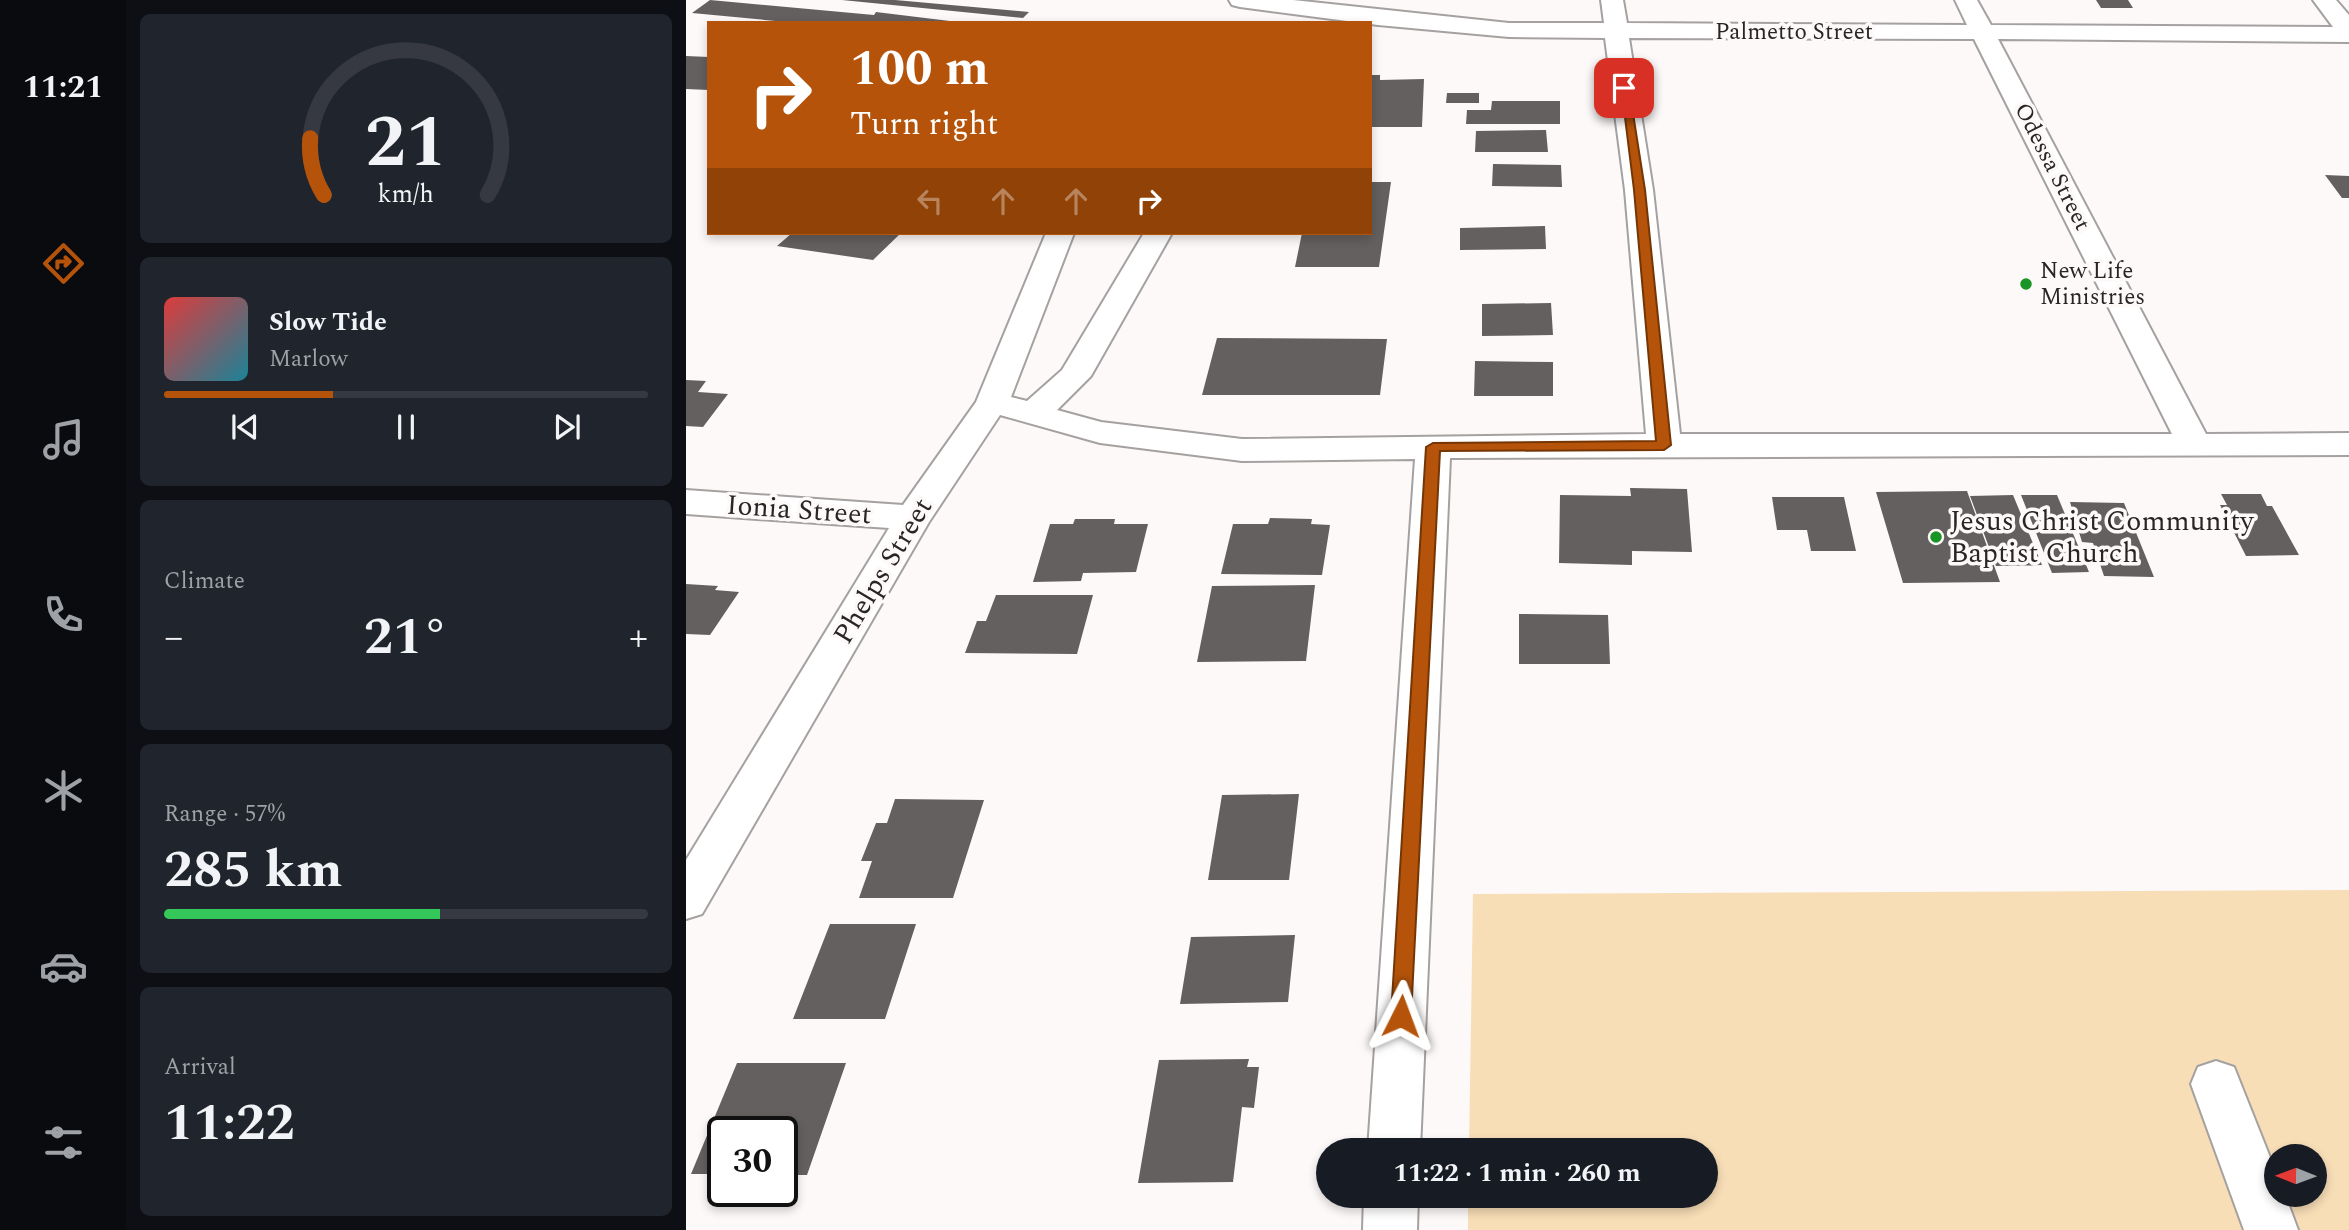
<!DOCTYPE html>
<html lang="en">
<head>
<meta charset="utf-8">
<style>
	body { margin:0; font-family:Spectral,serif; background:#20242c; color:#f1f3f6; height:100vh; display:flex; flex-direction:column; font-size:26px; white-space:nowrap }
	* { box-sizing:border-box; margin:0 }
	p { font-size:23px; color:#9ea1a6 }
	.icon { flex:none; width:38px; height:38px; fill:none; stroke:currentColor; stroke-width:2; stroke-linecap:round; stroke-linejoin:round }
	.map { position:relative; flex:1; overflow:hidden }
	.drawer { display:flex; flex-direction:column; gap:14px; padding:14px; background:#0d0f14; width:560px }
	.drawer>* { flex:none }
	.hud { position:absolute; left:21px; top:21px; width:665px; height:214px; border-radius:0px; box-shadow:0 4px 10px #0003; background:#b45309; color:#fff; overflow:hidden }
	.needle { width:46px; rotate:271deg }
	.fabs { position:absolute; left:1578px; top:1144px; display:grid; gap:14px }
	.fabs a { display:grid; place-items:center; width:63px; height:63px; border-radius:50%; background:#171b24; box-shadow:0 4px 10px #0003; font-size:35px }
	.speed { position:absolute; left:21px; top:1116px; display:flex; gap:14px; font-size:35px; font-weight:700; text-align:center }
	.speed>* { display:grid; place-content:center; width:91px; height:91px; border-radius:50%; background:#171b24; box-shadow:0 4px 10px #0003; line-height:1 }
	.speed .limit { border:4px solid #111; border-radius:10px; background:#fff; color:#111 }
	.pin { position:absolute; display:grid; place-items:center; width:60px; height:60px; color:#fff; margin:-30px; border-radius:14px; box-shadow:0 4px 10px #0006 }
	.me { position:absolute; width:77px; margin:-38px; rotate:3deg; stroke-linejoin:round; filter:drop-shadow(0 0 5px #0008) }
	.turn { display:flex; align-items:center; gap:24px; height:147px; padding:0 28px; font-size:32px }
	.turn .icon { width:91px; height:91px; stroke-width:2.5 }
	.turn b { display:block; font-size:49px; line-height:60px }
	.lanes { display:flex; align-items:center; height:66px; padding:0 28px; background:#0003; justify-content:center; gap:35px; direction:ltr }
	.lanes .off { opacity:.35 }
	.big { font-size:52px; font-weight:700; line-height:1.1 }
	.drawer .tile { flex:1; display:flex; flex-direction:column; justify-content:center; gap:10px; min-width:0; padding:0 24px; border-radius:10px; background:#20242c }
	.drawer .dial { align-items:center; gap:0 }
	.dial svg { height:182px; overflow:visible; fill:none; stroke:#363941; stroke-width:7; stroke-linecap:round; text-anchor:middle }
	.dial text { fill:#f1f3f6; stroke:none }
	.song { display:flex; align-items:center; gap:21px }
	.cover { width:84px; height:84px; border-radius:10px; background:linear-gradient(135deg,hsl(0 70% 55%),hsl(190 70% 35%)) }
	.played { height:7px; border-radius:4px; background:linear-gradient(90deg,#b45309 35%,#363941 35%) }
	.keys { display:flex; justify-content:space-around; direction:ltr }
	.heat { display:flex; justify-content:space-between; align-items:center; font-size:38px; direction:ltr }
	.charge { height:10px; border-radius:5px; background:linear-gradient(90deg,#34c759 57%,#363941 0) }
	.trip { position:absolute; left:630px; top:1138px; width:402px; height:70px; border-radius:35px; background:#171b24; box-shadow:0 4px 10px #0003; font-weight:700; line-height:70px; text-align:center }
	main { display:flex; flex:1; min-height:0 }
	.tab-bar { display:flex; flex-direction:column; width:126px; justify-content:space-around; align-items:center; background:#090b0e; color:#9ea1a6 }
	.tab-bar .icon { width:49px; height:49px }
	.tab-bar .on { color:#b45309 }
	.tab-bar b { font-size:32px; color:#f1f3f6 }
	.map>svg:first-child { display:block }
	.green { fill:#f8deb7; fill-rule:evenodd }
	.building { fill:#63605f }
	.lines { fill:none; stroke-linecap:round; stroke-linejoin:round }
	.minor-casing { stroke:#a5a1a0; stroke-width:4 }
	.minor { fill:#fff; fill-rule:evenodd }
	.route { fill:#b45309; stroke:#753606; stroke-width:2 }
	.poi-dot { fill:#1a9525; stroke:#fdf9f8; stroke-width:2.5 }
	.labels { text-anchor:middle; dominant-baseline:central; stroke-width:7; stroke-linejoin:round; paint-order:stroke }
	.far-street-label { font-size:23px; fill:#272625; stroke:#fdf9f8 }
	.far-poi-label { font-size:23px; fill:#272625; stroke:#fdf9f8; text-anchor:start }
	.street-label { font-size:28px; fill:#272625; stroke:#fdf9f8 }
	.poi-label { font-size:28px; fill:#272625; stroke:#fdf9f8; text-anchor:start }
</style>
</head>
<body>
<main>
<nav class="tab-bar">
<b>11:21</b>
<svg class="icon on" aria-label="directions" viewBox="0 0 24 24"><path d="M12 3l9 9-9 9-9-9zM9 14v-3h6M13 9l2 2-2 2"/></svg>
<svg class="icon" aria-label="music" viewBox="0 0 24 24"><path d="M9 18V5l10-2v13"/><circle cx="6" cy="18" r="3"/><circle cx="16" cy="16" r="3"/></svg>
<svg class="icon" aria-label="phone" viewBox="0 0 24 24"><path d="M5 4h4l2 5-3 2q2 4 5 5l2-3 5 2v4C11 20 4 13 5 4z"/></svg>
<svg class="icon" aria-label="climate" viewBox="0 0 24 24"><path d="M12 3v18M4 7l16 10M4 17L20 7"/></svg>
<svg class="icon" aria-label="car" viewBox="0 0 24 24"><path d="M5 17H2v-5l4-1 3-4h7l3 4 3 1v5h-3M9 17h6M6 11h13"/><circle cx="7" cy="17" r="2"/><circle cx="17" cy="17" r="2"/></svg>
<svg class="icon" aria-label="filters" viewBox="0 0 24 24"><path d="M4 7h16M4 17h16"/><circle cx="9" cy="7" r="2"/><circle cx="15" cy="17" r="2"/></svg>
</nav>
<section class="drawer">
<div class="tile dial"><svg viewBox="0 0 100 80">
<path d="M14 69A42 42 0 1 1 86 69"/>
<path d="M14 69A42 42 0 0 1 8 44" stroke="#b45309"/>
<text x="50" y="56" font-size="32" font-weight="700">21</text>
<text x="50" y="72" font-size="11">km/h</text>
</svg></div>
<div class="tile">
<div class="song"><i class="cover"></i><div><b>Slow Tide</b><p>Marlow</p></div></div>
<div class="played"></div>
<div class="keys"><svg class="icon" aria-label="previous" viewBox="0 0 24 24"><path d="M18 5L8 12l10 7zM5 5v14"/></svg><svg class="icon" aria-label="pause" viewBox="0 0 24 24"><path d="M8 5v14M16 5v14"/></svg><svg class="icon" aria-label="next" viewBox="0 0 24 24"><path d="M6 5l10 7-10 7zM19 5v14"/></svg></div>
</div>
<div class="tile"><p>Climate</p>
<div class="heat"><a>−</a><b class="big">21°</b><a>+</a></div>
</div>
<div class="tile"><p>Range · 57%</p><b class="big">285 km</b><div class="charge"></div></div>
<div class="tile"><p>Arrival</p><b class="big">11:22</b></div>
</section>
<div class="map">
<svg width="1663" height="1230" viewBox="0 0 1663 1230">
	<rect width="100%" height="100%" fill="#fdf9f8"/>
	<path class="green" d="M1663,890v340h-881v-35h238v-45h-237l4,-256zM1591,1157h38v38h-38z"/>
	<path class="building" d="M24,0l164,15 2,-3 90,11h-169l-105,-10z
		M156,0h53l134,12 -6,6z
		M1410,0h32l5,8h-32z
		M0,56l23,1v33l-23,-1z
		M684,75h10v5l44,-1 -2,48h-52z
		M761,93h32v10h-33z
		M806,101h68v23h-94l1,-14h24z
		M860,130l2,22h-73l1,-21z
		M807,164l68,1 1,22 -70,-1z
		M1639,175l24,1v22h-7z
		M684,182h21l-12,85h-84l7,-34h68z
		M859,226l1,23 -86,1v-22z
		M106,233h109l-28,27 -96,-14z
		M865,303l2,32 -71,1v-32z
		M531,338l170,1 -7,56h-178z
		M789,361l78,1v34h-79z
		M0,380l20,1 -8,11 30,2 -25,33 -17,-1z
		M944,488l57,1 5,63 -60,-1v14l-73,-2 1,-68 71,1z
		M1281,491l33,91 -97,1 -27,-91z
		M1535,494h40l6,12h5l27,49 -53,1 -26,-51h7z
		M1327,495l29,70 -46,1 -26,-70z
		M1335,495h36l32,77 -37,1z
		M1086,497h72l12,54h-45l-4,-21h-30z
		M1384,502l54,1 30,74 -50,-1 -11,-33 -11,-1z
		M584,518l42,1 -1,5 19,1 -8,50 -101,-1 12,-50h35z
		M389,519h40l-1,5h34l-12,48 -53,1 -2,8 -48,1 17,-58h23z
		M0,584l32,2 -3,4 24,2 -29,43 -24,-1z
		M629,585l-9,76 -109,1 15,-76z
		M310,595h97l-16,59 -112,-1 12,-32h9z
		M833,614l89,1 2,49h-91z
		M613,794l-10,86h-81l14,-85z
		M209,799l89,1 -31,98h-94l13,-37h-11l15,-38h11z
		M144,924h86l-31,95h-92z
		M609,935l-7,67 -108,2 11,-67z
		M563,1059l-2,8h12l-5,41 -12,-1 -9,75 -95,1 21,-123z
		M51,1063h109l-39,112h-25v-43h-59v42h-32z"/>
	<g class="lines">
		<g class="minor-casing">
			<path id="minor" d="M543,0h64l216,23h95l-3,-23h22l4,23 340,2 -12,-25h22l14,25 342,2 -20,-27h23l13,15v27l-351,-3 208,395 143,-1v22l-899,3 -30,692h-52l47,-691 -173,2 -142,-18 -100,-28 -71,107 -227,392 -16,5v-59l203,-332 -203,-14v-24l217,15 73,-103 70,-169h28l-63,164 16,4 35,-31 82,-137h28l-81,143 -34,34 44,12 141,17 404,-5 -21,-244 -20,-152 -96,-1 -131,-12 -138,-18 -8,-2zM943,38l345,1 198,395h-492l-27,-244z
				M1530,1061l18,6 43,108v20h8l13,35h-54l-53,-146 7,-17z
				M678,1195h54l-1,35h-54z"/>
		</g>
		<use href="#minor" class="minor"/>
	</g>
	<path class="route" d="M935,85l8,3 16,102 26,255 -7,5 -224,1 -29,565 -3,6 -7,3 -7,-3 -3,-6 35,-569 7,-4 223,-2 -22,-251z"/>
	<g class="poi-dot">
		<circle cx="1340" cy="284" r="7"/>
		<circle cx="1250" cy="537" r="7"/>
	</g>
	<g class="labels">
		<g class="far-street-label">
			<text x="1108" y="32">Palmetto Street</text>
			<text transform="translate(1366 167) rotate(63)">Odessa Street</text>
		</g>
		<g class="far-poi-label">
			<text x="1354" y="271">New Life<tspan x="1354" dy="26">Ministries</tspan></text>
		</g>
		<g class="street-label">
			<text transform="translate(113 510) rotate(4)">Ionia Street</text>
			<text transform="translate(197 571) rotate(-59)">Phelps Street</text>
		</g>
		<g class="poi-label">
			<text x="1264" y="521">Jesus Christ Community<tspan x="1264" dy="32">Baptist Church</tspan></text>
		</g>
	</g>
</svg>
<div class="fabs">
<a><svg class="needle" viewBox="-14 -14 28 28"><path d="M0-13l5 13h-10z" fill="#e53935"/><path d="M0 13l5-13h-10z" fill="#9ea1a6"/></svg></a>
</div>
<div class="speed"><div class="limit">30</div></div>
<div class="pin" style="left:938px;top:88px;background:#d93025"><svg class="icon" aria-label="arrive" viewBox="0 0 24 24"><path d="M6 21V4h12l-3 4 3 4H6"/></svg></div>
<svg class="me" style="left:715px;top:1016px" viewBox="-20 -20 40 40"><path d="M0-17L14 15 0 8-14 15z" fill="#b45309" stroke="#fff" stroke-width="4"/></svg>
<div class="trip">11:22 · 1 min · 260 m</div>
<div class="hud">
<div class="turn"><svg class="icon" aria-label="right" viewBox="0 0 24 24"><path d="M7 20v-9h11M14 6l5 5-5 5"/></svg><div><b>100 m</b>Turn right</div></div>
<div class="lanes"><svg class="icon off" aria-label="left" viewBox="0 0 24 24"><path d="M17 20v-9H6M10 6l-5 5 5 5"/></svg><svg class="icon off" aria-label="ahead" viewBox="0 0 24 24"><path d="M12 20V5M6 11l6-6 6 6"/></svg><svg class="icon off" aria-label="ahead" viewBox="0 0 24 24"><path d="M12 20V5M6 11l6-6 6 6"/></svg><svg class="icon" aria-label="right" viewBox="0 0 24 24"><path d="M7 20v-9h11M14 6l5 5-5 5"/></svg></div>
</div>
</div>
</main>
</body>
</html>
